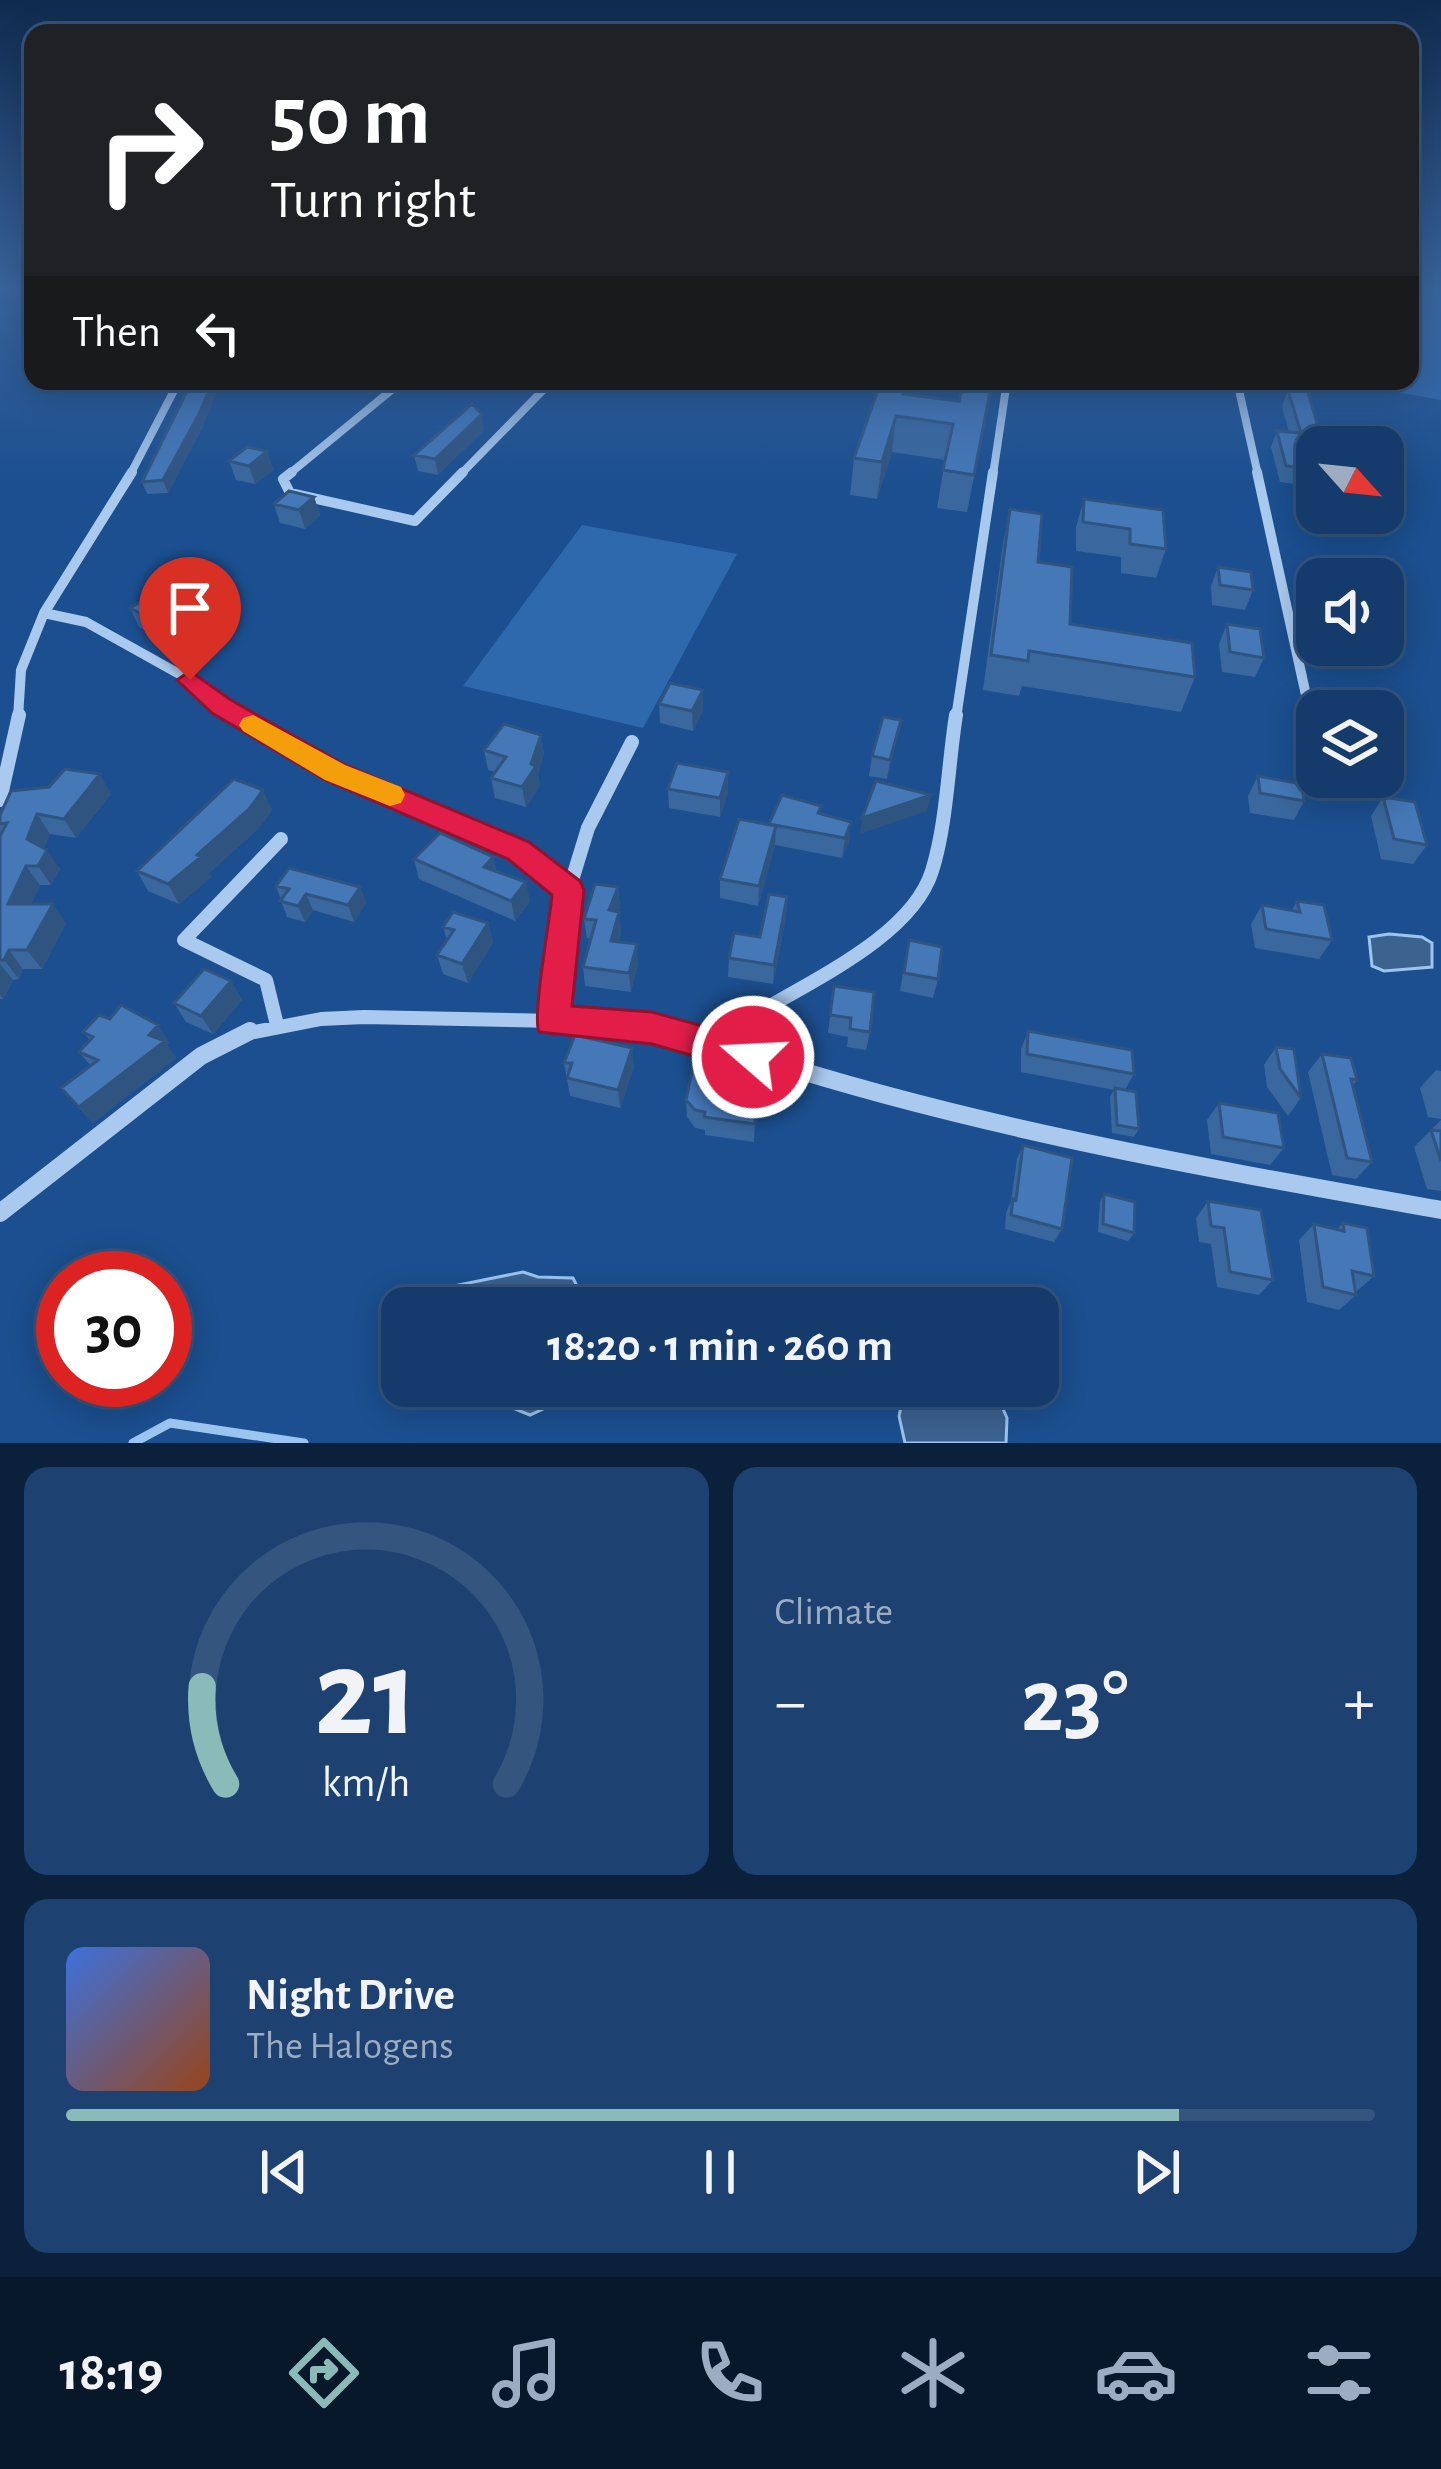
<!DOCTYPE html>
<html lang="en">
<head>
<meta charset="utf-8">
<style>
	body { margin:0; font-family:"Alegreya Sans",sans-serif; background:#1d4271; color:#f1f3f6; height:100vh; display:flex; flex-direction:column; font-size:45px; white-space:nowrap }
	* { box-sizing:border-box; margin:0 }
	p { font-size:39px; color:#9dadc1 }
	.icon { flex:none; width:66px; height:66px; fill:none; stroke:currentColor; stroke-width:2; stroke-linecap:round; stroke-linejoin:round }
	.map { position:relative; height:1443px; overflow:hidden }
	.panel { display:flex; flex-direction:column; gap:24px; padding:24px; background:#0b203b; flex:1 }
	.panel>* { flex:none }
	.guide { position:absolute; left:24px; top:24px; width:1395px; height:366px; border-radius:24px; box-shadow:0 6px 30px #0003,0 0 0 3px #33557e; background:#202124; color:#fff; overflow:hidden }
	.needle { width:78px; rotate:117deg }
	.tools { position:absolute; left:1296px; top:426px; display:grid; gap:24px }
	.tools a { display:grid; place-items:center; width:108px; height:108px; border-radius:24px; background:#143b6b; box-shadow:0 6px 30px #0003,0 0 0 3px #33557e; font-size:60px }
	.speed { position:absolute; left:36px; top:1251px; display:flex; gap:24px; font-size:60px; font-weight:700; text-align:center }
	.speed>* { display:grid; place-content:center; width:156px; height:156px; border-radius:50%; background:#143b6b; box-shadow:0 6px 30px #0003,0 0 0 3px #33557e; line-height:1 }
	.speed .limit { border:18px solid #d22; background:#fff; color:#111 }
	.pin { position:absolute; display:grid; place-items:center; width:102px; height:102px; color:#fff; margin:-123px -51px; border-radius:50% 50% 50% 0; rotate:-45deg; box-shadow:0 0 12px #0007 }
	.pin .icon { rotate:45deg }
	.me { position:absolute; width:132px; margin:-66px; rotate:289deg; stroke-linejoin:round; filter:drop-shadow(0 0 9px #0008) }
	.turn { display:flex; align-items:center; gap:42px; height:252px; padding:0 48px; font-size:54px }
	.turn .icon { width:156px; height:156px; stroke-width:2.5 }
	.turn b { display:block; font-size:84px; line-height:102px }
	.then { display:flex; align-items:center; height:114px; padding:0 48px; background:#0003; gap:24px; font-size:45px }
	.big { font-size:90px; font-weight:600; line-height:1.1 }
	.panel .card { flex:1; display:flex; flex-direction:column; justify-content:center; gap:18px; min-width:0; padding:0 42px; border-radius:24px; background:#1d4271 }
	.panel .dial { align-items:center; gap:0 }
	.dial svg { height:312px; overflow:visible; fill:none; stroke:#33557e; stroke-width:7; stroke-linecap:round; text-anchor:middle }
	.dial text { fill:#f1f3f6; stroke:none }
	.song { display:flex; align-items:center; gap:36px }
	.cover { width:144px; height:144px; border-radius:18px; background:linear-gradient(135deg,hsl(220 70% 55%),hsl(20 70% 35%)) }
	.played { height:12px; border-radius:6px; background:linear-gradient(90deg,#8bbbb9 85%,#33557e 85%) }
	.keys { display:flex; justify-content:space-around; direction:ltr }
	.heat { display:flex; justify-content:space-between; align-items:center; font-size:66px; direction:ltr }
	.panel .tiles { flex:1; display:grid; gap:24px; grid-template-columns:1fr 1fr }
	.card:last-child { grid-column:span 2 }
	.trip { position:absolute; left:381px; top:1287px; width:678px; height:120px; border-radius:24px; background:#143b6b; box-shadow:0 6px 30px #0003,0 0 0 3px #33557e; font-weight:600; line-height:120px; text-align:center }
	.dock { display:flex; height:192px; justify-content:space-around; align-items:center; background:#08182b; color:#9dadc1 }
	.dock .icon { width:84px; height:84px }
	.dock .current { color:#8bbbb9 }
	.dock b { font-size:54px; color:#f1f3f6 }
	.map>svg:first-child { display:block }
	.green { fill:#2e69ad }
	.water { fill:#3c6290; stroke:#9cc4f0; stroke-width:3 }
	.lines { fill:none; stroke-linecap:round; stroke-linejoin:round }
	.stream { stroke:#9cc4f0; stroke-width:9 }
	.street-far3 { stroke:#a9c9ee; stroke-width:8 }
	.street-far2 { stroke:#a9c9ee; stroke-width:10 }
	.street-far1 { stroke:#a9c9ee; stroke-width:14 }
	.street { stroke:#a9c9ee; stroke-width:18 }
	.wall { fill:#3a679d }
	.shaded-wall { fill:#305480 }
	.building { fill:#4478b7; stroke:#305480; stroke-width:3 }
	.route { fill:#e11d48; stroke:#92132f; stroke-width:3 }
	.slow { fill:#f59e0b }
</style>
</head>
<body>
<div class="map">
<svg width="1441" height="1443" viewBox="0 0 1441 1443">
	<rect width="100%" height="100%" fill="#1b4f8f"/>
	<path class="green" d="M1410,286h31v114l-105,-19h74z
		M582,525l155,29 -94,174 -180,-42z"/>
	<path class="water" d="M1389,934l33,3 10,6v24l-48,4 -12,-5 -3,-29z
		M523,1272l15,5 35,1 15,30h-152l17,-22z
		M457,1386h114l-11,15 -30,14z
		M906,1386h87l14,32 -1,25h-101l-6,-27z"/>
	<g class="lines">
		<path class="stream" d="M133,1443l37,-20 134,20"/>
		<path class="street-far3" d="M1237,381l21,94
			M130,475l49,-94
			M288,475l106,-87 -5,-7
			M460,475l89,-91
			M993,475l14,-94"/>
		<path class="street-far2" d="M292,472l-9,7 7,14 125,28 48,-49
			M1257,472l54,246
			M44,613l42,9 104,58 51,38
			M18,718l3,-48 23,-57 88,-141
			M956,718l37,-246"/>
		<path class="street-far1" d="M236,715l99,58 183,78 51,39 -17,131
			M1310,715l7,30
			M0,800l19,-85
			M569,890l19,-62 44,-86
			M277,1025l-11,-45 -82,-40 97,-101
			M244,1034l77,-15 43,-2 241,5 66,12
			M725,1034c59,-43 184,-89 207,-163 15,-48 16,-106 24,-156"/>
		<path class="street" d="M654,1031l60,11 15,-11
			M715,1043c231,80 485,124 726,167
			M0,1213l201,-157 49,-25"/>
	</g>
	<path class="wall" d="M993,381l-26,131 -30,-4 8,-48 -53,-8 -15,47 -27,-4 4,-37 55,-63 50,6z
		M1288,390l34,50 -3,7h-2l-2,9 -8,-1 3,14 -7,16 -23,-3 -9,-35 6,-16 12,1 -7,-26z
		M203,426l-35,67 -21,1 -5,-12z
		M484,430l-46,45 -20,-4 -4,-16z
		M267,451l6,19 -18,14 -19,-4 -7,-19z
		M314,497l6,18 -15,14 -25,-6 -6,-19z
		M1084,499l82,50 -10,29 -35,-5v-16l-45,-6v-24z
		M1010,509l60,115 125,53 -14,35 -159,-26 -3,10 -36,-6 20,-147z
		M1218,567l35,23 -8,20 -33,-5 -1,-19z
		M156,584l58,25 -50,32 -25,-14 -9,-19 29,-18z
		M1227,624l37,34 -9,19 -33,-5 -3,-28z
		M659,704l44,6 -10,21 -33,-8z
		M901,720l-14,59 -18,-3 3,-20z
		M1383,721l11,22 -11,19z
		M541,735l3,19 -6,20 2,12 -14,21 -31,-9 -4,-20 4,-6 -7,-2 -4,-20z
		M728,772v20l-8,25 -51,-9 -1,-19z
		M1258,776l46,25 -10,19 -44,-7 -2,-17z
		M49,787l62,7 -35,44 -26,-4 -6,14 16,21 -9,16h-11l-9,19 35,19 -24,46h-19l-4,10 -6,1 -10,19h-3v-184z
		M1383,797l44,48 -14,19 -32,-5 -10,-43z
		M821,806l-1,7 29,29 -7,16 -67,-13 -17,61 -38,-8v-19l49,-54z
		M272,810l-14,19 -49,44 2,4 -32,27 -31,-13 -11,-20z
		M493,857l3,14 34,30 -15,20 -96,-42 -5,-20z
		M276,886l84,1 6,16 -12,19 -41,-12 -8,12 -18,-5z
		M618,887l2,20 -2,5 3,20 -2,9 19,22 -7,29 -46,-6 -2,-19 8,-29h-4l-3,-19z
		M787,897l-1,20 -13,67 -45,-7 1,-19 31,-21z
		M1297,901l35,39 -13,19 -64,-11 -4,-24 11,-19 30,5z
		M488,923l5,19 -25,41 -25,-9 -6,-19 10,-15 -4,-13z
		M909,940l29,39 -5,19 -33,-7z
		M231,981l11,19 -29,34 -27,-12 -12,-19z
		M834,986l36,46 -4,18 -19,-3 1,-10 -20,-4z
		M1028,1031l106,43 -9,16 14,39 -5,8 -22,-4 -2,-36 4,-7 -93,-18v-23z
		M83,1032l86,10 -2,3 9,13 -83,65 -32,-35 29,-23 -11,-13 11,-12z
		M726,1042l-2,29 33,8 -3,63 -49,-7v-5l-10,-2 -8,-11 -1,-17z
		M1276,1047l25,51 -13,18 -21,-29 -3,-22z
		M1322,1054l35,26 -4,6 19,76 -16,17 -24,-4 -24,-103z
		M564,1063l70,3 -14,42 -50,-12z
		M1436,1070l5,1v48l-13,-2 -8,-29z
		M1219,1103l65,45 -14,17 -59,-11 -4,-34z
		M1441,1120v71l-14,-2 -13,-42z
		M1023,1145l39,84 -8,13 -49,-13 1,-16 5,-12 6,-42z
		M1104,1194l30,39 -6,8 -30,-9 2,-30z
		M1208,1201l65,79 -14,15 -42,-8 -6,-43 -12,-2 -3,-24z
		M1343,1223l31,53 -17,15h-2l1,4 -17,15 -32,-8 -8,-62 15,-16 23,5z"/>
	<path class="shaded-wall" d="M213,381h9l-19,45 -35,67 -5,-13z
		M907,381h5l-10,36 1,-23z
		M482,414l2,16 -46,45 -3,-16z
		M896,416l-4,36 -15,47 5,-37z
		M267,451l6,19 -18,14 -6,-18z
		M314,497l6,18 -15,14 -6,-19z
		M207,589l7,20 -50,32 -9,-20z
		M703,690v20l-10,21 -1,-20z
		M901,720l-4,20 -10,39 3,-19z
		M541,735l3,19 -6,20 2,12 -14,21 -4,-20z
		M728,772v20l-8,25v-19z
		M100,774l11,20 -35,44 -12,-19z
		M263,790l9,20 -14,19 -49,44 2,4 -32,27 -11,-20z
		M931,795l-4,16 -67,23 2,-16z
		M37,814l13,20 -10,25 -13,-20z
		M851,822l-2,20 -7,16 3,-20z
		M776,826l-1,20 -17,60 1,-20z
		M47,850l13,19 -9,16 -13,-19z
		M493,857l4,20 -13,-10z
		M26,866l14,19 -18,38 -14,-19z
		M526,882l4,19 -15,20 -4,-20z
		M360,887l6,16 -12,19 -6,-17z
		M618,887l2,20 -9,22 -2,-19z
		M306,894l7,16 -8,12 -7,-16z
		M787,897l-1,20 -13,67 1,-19z
		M53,904l13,19 -24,46 -15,-19z
		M619,912l2,20 -7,28 -3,-19z
		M488,923l5,19 -25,41 -6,-19z
		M637,944l1,19 -7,29 -2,-19z
		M9,950l14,19 -4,10 -15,-19z
		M0,964l13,16 -10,19 -3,-4z
		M231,981l11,19 -29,34 -12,-18z
		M158,1025l11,17 -2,3 9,13 -83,65 -14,-16z
		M632,1048l2,18 -14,42 -2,-18z"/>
	<path class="building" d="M192,381h21l-14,33 -36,66 -21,2z
		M881,381h26l-4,13 56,7 5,-20h28l-18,94 -31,-5 10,-46 -57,-8 -14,46 -28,-4z
		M1288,390l20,2 14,48 -19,-2 7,31 -24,-3 -9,-35 24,2z
		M472,404l10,10 -47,45 -21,-4z
		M247,447l20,4 -18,15 -20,-5z
		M289,491l25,6 -15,13 -25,-6z
		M1084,499l79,11 3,39 -36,-5v-15l-47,-7z
		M1010,509l32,5 -4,48 34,5 -2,57 122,19 3,34 -166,-26 -1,10 -37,-6z
		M1218,567l33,5 2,18 -33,-5z
		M174,573l33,16 -52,32 -25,-13 34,-20 -8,-4z
		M1227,624l33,5 4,29 -34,-6z
		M670,683l33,7 -11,21 -33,-7z
		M883,717l18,3 -11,40 -18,-4z
		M1383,721l6,1 5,21 -11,-2z
		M504,724l37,11 -10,29 5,2 -14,21 -31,-9 15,-21 -22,-7z
		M677,763l51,9 -8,26 -52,-9z
		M65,769l35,5 -36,45 -27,-5 -10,25 20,11 -9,16h-12l-18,38h45l-26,46h-18l-5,10h-4v-124l7,-13 -7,1v-9l11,-24 38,-4z
		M1258,776l44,8 2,17 -44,-8z
		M234,779l29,11 -14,19 -52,46 4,2 -33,27 -31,-13z
		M876,781l55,14 -69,23z
		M782,795l39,11 -3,7 33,9 -6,16 -76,-14z
		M1383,797l32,5 12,43 -33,-6z
		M739,819l37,7 -17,60 -39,-7z
		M440,833l53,24 -9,10 42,15 -15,19 -97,-42z
		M289,868l71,19 -12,18 -42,-11 -8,12 -18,-5 9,-12 -13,-3z
		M595,884l23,3 -9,23 10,2 -8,29 26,3 -8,29 -46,-6 13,-47 -12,-1z
		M769,894l18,3 -13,68 -45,-7 5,-25 26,4z
		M1297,901l27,4 8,35 -66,-11 -4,-24 38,7z
		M453,912l35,11 -26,41 -25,-9 17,-25 -11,-3z
		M909,940l33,7 -4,32 -34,-6z
		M204,969l27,12 -30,35 -27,-13z
		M834,986l40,6 -4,40 -20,-3 1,-11 -21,-3z
		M121,1005l37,20 -9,10 16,6 -86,66 -18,-19 37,-28 -19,-8 14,-15 -10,-5 16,-17 11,4z
		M1028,1031l104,19 2,24 -107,-20z
		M575,1035l57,13 -14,42 -51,-12 5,-15h-8z
		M715,1038l11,4 -5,28 36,9 -2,45 -51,-7 1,-5 -10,-2 -9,-10 7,-34 14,2z
		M1276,1047l18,2 7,49 -21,-29z
		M1322,1054l29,4 6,22 -6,-1 21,83 -25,-4z
		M1115,1088l21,4 3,37 -22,-4z
		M1219,1103l59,10 6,35 -61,-11z
		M1431,1130l10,1v30z
		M1023,1145l49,13 -10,71 -51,-14 2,-16 3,1z
		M1104,1194l31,8 -1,31 -31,-9z
		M1208,1201l53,9 12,70 -43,-8 -6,-44 -13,-2z
		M1343,1223l24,5 7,48 -22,-5 4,24 -33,-8 -9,-63 30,7z"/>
	<linearGradient id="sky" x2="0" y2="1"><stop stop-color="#0f2b4f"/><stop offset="0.59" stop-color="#39639b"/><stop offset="1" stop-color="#39639b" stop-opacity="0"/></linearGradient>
	<rect width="1441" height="488" fill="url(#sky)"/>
	<path class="route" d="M190,671l41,29 114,65 184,77 51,39 4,9 -12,116 80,6 101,28 13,5 5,12 -5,11 -13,5 -101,-29 -113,-12c-7,-16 11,-112 13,-137l-44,-36 -183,-79 -113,-67 -35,-33z"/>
	<path class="slow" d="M253,715l92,50 56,22 4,8 -4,8 -11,3 -65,-26 -82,-49 -4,-6 4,-7z"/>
</svg>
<div class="tools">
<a><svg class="needle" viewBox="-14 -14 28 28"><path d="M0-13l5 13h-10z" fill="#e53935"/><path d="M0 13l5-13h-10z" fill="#9dadc1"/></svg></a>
<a><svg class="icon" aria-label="sound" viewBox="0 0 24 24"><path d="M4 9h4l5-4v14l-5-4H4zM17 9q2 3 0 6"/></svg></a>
<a><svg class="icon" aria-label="layers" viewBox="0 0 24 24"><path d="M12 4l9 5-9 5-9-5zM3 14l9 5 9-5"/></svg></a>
</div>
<div class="speed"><div class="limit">30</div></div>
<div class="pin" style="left:190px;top:680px;background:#d93025"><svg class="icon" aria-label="arrive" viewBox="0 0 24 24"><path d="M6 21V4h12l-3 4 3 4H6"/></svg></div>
<svg class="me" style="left:753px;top:1057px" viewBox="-20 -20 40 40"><circle r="17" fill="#e11d48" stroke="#fff" stroke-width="3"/><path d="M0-11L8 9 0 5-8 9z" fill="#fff"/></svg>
<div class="trip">18:20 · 1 min · 260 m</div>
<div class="guide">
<div class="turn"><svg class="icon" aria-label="right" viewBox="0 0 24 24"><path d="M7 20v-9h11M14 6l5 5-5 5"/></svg><div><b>50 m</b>Turn right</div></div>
<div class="then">Then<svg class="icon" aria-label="left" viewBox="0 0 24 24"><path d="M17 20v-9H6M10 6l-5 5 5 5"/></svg></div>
</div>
</div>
<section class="panel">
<div class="tiles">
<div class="card dial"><svg viewBox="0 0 100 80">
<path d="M14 69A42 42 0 1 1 86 69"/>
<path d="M14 69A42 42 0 0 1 8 44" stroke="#8bbbb9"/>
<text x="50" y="56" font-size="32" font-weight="700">21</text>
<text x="50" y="72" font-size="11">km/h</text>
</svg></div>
<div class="card"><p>Climate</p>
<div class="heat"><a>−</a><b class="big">23°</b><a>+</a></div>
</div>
<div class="card">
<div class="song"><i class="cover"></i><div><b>Night Drive</b><p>The Halogens</p></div></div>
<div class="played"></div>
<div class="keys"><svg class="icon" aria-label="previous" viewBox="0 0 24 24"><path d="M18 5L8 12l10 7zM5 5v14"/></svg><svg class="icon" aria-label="pause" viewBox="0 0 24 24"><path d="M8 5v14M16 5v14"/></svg><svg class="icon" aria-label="next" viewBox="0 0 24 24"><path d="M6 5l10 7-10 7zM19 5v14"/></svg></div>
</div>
</div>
</section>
<nav class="dock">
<b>18:19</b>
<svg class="icon current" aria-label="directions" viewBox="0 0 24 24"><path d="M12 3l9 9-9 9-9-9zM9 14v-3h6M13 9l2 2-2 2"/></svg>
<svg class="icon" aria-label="music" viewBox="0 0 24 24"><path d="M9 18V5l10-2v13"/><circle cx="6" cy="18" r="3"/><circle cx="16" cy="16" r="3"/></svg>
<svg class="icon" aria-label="phone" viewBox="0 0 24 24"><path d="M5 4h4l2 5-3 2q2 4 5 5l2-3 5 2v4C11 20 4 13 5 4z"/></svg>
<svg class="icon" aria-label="climate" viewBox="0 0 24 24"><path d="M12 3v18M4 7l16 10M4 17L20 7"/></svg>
<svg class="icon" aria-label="car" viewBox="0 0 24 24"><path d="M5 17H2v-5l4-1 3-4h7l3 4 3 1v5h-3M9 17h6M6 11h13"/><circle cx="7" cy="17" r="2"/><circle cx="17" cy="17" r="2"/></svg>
<svg class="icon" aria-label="filters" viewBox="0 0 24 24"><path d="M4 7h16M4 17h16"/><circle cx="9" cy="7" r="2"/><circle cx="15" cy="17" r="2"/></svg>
</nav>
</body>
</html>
